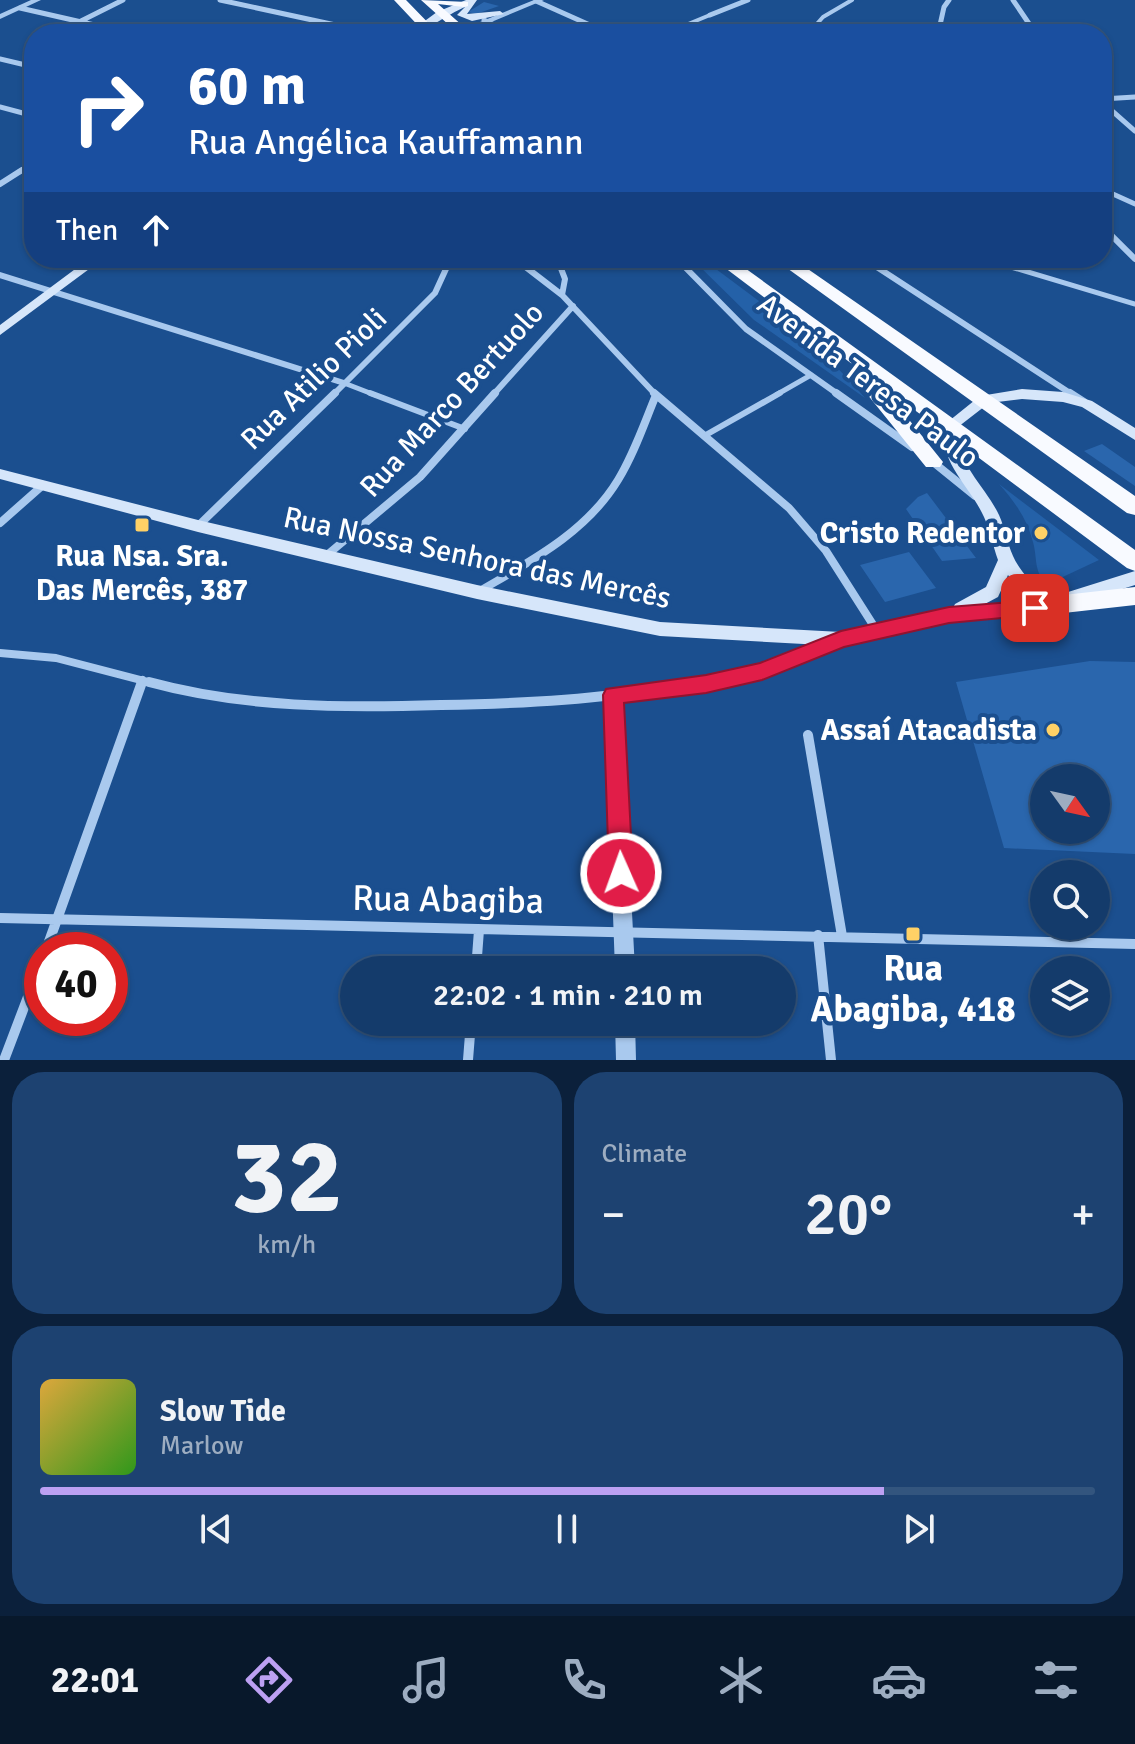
<!DOCTYPE html>
<html lang="en">
<head>
<meta charset="utf-8">
<style>
	body { margin:0; font-family:Signika,sans-serif; background:#1d4271; color:#f1f3f6; height:100vh; display:flex; flex-direction:column; font-size:30px; white-space:nowrap }
	* { box-sizing:border-box; margin:0 }
	p { font-size:26px; color:#9dadc1 }
	.icon { flex:none; width:44px; height:44px; fill:none; stroke:currentColor; stroke-width:2; stroke-linecap:round; stroke-linejoin:round }
	.map { position:relative; height:1060px; overflow:hidden }
	.drawer { display:flex; flex-direction:column; gap:12px; padding:12px; background:#0b203b; flex:1 }
	.drawer>* { flex:none }
	.banner { position:absolute; left:24px; top:24px; width:1088px; height:244px; border-radius:32px; box-shadow:0 2px 6px #0004,0 0 0 2px #33557e; background:#1a4fa0; color:#fff; overflow:hidden }
	.needle { width:52px; rotate:123deg }
	.buttons { position:absolute; left:1030px; top:764px; display:grid; gap:16px }
	.buttons a { display:grid; place-items:center; width:80px; height:80px; border-radius:50%; background:#143b6b; box-shadow:0 2px 6px #0004,0 0 0 2px #33557e; font-size:40px }
	.speed { position:absolute; left:24px; top:932px; display:flex; gap:16px; font-size:40px; font-weight:700; text-align:center }
	.speed>* { display:grid; place-content:center; width:104px; height:104px; border-radius:50%; background:#143b6b; box-shadow:0 2px 6px #0004,0 0 0 2px #33557e; line-height:1 }
	.speed .limit { border:12px solid #d22; background:#fff; color:#111 }
	.pin { position:absolute; display:grid; place-items:center; width:68px; height:68px; color:#fff; margin:-34px; border-radius:16px; box-shadow:0 4px 12px #0006 }
	.me { position:absolute; width:88px; margin:-44px; rotate:358deg; stroke-linejoin:round; filter:drop-shadow(0 0 6px #0008) }
	.turn { display:flex; align-items:center; gap:28px; height:168px; padding:0 32px; font-size:36px }
	.turn .icon { width:104px; height:104px; stroke-width:2.5 }
	.turn b { display:block; font-size:56px; line-height:68px }
	.then { display:flex; align-items:center; height:76px; padding:0 32px; background:#0003; gap:16px; font-size:30px }
	.big { font-size:60px; font-weight:600; line-height:1.1 }
	.drawer .card { flex:1; display:flex; flex-direction:column; justify-content:center; gap:12px; min-width:0; padding:0 28px; border-radius:32px; background:#1d4271 }
	.drawer .dial { align-items:center; gap:0 }
	.dial b { font-size:104px; line-height:1 }
	.song { display:flex; align-items:center; gap:24px }
	.cover { width:96px; height:96px; border-radius:12px; background:linear-gradient(135deg,hsl(40 70% 55%),hsl(110 70% 35%)) }
	.played { height:8px; border-radius:4px; background:linear-gradient(90deg,#bca0f2 80%,#33557e 80%) }
	.keys { display:flex; justify-content:space-around; direction:ltr }
	.heat { display:flex; justify-content:space-between; align-items:center; font-size:44px; direction:ltr }
	.drawer .tiles { flex:1; display:grid; gap:12px; grid-template-columns:1fr 1fr }
	.card:last-child { grid-column:span 2 }
	.trip { position:absolute; left:340px; top:956px; width:456px; height:80px; border-radius:40px; background:#143b6b; box-shadow:0 2px 6px #0004,0 0 0 2px #33557e; font-weight:600; line-height:80px; text-align:center }
	.menu { display:flex; height:128px; justify-content:space-around; align-items:center; background:#08182b; color:#9dadc1 }
	.menu .icon { width:56px; height:56px }
	.menu .on { color:#bca0f2 }
	.menu b { font-size:36px; color:#f1f3f6 }
	.map>svg:first-child { display:block }
	.green { fill:#2461a8 }
	.building { fill:#2a66ad; fill-rule:evenodd }
	.lines { fill:none; stroke-linecap:round; stroke-linejoin:round }
	.service-far2 { stroke:#a9c9ee; stroke-width:4 }
	.service-far1 { stroke:#a9c9ee; stroke-width:5 }
	.service { stroke:#a9c9ee; stroke-width:6 }
	.minor-far3 { stroke:#a9c9ee; stroke-width:5 }
	.minor-far2 { stroke:#a9c9ee; stroke-width:6 }
	.minor-far1 { stroke:#a9c9ee; stroke-width:8 }
	.minor { stroke:#a9c9ee; stroke-width:10 }
	.tertiary { fill:#a9c9ee; fill-rule:evenodd }
	.secondary { fill:#d6e6fa; fill-rule:evenodd }
	.trunk { fill:#f8faff; fill-rule:evenodd }
	.route { fill:#e11d48; stroke:#92132f; stroke-width:2 }
	.poi-dot { fill:#ffd166; stroke:#1b4f8f; stroke-width:3 }
	.labels { text-anchor:middle; dominant-baseline:central; stroke-width:8; stroke-linejoin:round; paint-order:stroke }
	.street-label { font-size:30px; fill:#fff; stroke:#1b4f8f }
	.poi-label { font-size:30px; font-weight:bold; fill:#fff; stroke:#1b4f8f; text-anchor:end }
	.near-street-label { font-size:36px; fill:#fff; stroke:#1b4f8f }
	.near-poi-label { font-size:36px; font-weight:bold; fill:#fff; stroke:#1b4f8f }
</style>
</head>
<body>
<div class="map">
<svg width="1135" height="1060" viewBox="0 0 1135 1060">
	<rect width="100%" height="100%" fill="#1b4f8f"/>
	<path class="green" d="M691,258h10c57,42 118,85 164,140l-111,-78z
		M999,484l100,76 -47,22 -9,-2c-9,-11 -6,-25 -10,-38 -6,-23 -18,-40 -34,-58z"/>
	<path class="building" d="M484,2l15,4 -23,8 -8,-2z
		M1102,444l33,23v19l-51,-35z
		M927,493l49,65 -34,3 -36,-52 12,-12z
		M909,552l27,36 -51,14 -25,-37z
		M1090,661l45,1v192l-131,-6 -48,-166zM1044,778h52v52h-52z"/>
	<g class="lines">
		<path class="service-far2" d="M664,34l46,-19
			M808,34l15,-17 29,-17"/>
		<path class="service-far1" d="M1104,190l31,14
			M981,258l154,46
			M558,261l36,-3
			M344,383l31,12
			M776,395l35,-20"/>
		<path class="service" d="M370,393l95,36
			M704,436l76,-43"/>
		<path class="minor-far3" d="M220,0l157,34
			M1013,0l23,34
			M536,1l74,33
			M20,8l114,26
			M710,15l38,-15
			M484,20l29,14
			M81,21l42,-21
			M938,34l6,-27 5,-7
			M0,59l34,8
			M1102,99l33,-2
			M1102,102l33,29
			M0,107l34,9
			M19,172l15,-9"/>
		<path class="minor-far2" d="M0,184l22,-14
			M1102,226l33,33
			M514,258l48,37 94,100
			M557,258l8,21 -3,16
			M676,258l70,71 93,66
			M863,258l210,137
			M528,266l30,-5
			M0,275l344,108
			M333,395l102,-102 16,-35
			M493,395l80,-89"/>
		<path class="minor-far1" d="M654,393l135,115 37,43 51,80
			M836,393l76,54
			M1070,393l14,9
			M933,462l42,34
			M0,523l43,-38
			M198,526l137,-133
			M327,555l93,-78 75,-84
			M478,592c51,-30 108,-59 140,-112 16,-26 26,-56 38,-85
			M0,653l56,5 100,26
			M141,684l2,-4"/>
		<path class="minor" d="M149,682c95,26 194,26 292,23 58,-1 115,-3 172,-10
			M808,735l34,201
			M0,918l1135,26
			M818,935l13,125
			M46,950l96,-268
			M476,970l3,-40
			M4,1060l38,-100
			M468,1060l3,-38"/>
		<path class="tertiary" d="M31,0h10l-41,19v-5z
			M534,0h10l-79,33 -7,-2z
			M841,633l5,1 3,5 -3,5 -84,34 -56,13 -85,10 14,269h-20l-10,-275 2,-5 99,-13 54,-12z
			M615,1022h20l1,38h-20z"/>
		<path class="secondary" d="M466,0h11l-10,14 33,-3 4,3 -32,7 -15,-6 8,-8c-17,7 -43,27 -58,27l30,-22z
			M90,258h14l-104,77v-10z
			M1022,389l41,3 29,9 43,27v12l-53,-33 -19,-5 -41,-3 -33,4 -31,24c-4,35 27,58 41,88 6,13 8,28 14,41 7,16 22,31 36,42l86,-27v14l-89,28 -97,9 -108,24 -181,-10 -183,-37 -279,-67 -198,-53v-10l198,51 279,65 183,37 181,10 112,-24 2,-4 31,-17 12,-27c-5,-14 -8,-30 -14,-43 -15,-33 -45,-53 -40,-92l36,-29zM1008,575l20,26 -45,4 15,-8z"/>
		<path class="trunk" d="M394,0h12l33,34h-13z
			M421,0l47,2v4l-4,1 -26,-3 34,30h-13z
			M712,258h19l404,292v21l-8,-3 -246,-183 62,77 -3,5h-14l-76,-94 -2,-4 4,-5z
			M773,258h19l343,238v19l-8,-2z
			M1135,587v18l-89,10 -8,-2 -4,-7 4,-7 8,-2z"/>
	</g>
	<path class="route" d="M1035,600l6,2 3,6 -3,5 -6,2 -86,8 -105,24 -82,33 -56,13 -82,10 9,170 -3,8 -9,3 -8,-3 -4,-8 -6,-178 3,-6 100,-14 54,-12 81,-32 108,-24z"/>
	<g class="poi-dot">
		<rect x="134" y="517" width="16" height="16" rx="4"/>
		<circle cx="1041" cy="533" r="8"/>
		<circle cx="1053" cy="730" r="8"/>
		<rect x="905" y="926" width="16" height="16" rx="4"/>
	</g>
	<g class="labels">
		<g class="street-label">
			<text transform="translate(314 379) rotate(-44)">Rua Atilio Pioli</text>
			<text transform="translate(868 381) rotate(37)">Avenida Teresa Paulo</text>
			<text transform="translate(452 400) rotate(-47)">Rua Marco Bertuolo</text>
			<text transform="translate(477 558) rotate(12)">Rua Nossa Senhora das Mercês</text>
		</g>
		<g class="poi-label">
			<text x="1025" y="533">Cristo Redentor</text>
			<text x="142" y="556" text-anchor="middle">Rua Nsa. Sra.<tspan x="142" dy="34">Das Mercês, 387</tspan></text>
			<text x="1037" y="730">Assaí Atacadista</text>
		</g>
		<g class="near-street-label">
			<text transform="translate(448 900) rotate(1)">Rua Abagiba</text>
		</g>
		<g class="near-poi-label">
			<text x="913" y="968">Rua<tspan x="913" dy="41">Abagiba, 418</tspan></text>
		</g>
	</g>
</svg>
<div class="buttons">
<a><svg class="needle" viewBox="-14 -14 28 28"><path d="M0-13l5 13h-10z" fill="#e53935"/><path d="M0 13l5-13h-10z" fill="#9dadc1"/></svg></a>
<a><svg class="icon" aria-label="search" viewBox="0 0 24 24"><circle cx="10" cy="10" r="6"/><path d="M15 15l6 6"/></svg></a>
<a><svg class="icon" aria-label="layers" viewBox="0 0 24 24"><path d="M12 4l9 5-9 5-9-5zM3 14l9 5 9-5"/></svg></a>
</div>
<div class="speed"><div class="limit">40</div></div>
<div class="pin" style="left:1035px;top:608px;background:#d93025"><svg class="icon" aria-label="arrive" viewBox="0 0 24 24"><path d="M6 21V4h12l-3 4 3 4H6"/></svg></div>
<svg class="me" style="left:621px;top:873px" viewBox="-20 -20 40 40"><circle r="17" fill="#e11d48" stroke="#fff" stroke-width="3"/><path d="M0-11L8 9 0 5-8 9z" fill="#fff"/></svg>
<div class="trip">22:02 · 1 min · 210 m</div>
<div class="banner">
<div class="turn"><svg class="icon" aria-label="right" viewBox="0 0 24 24"><path d="M7 20v-9h11M14 6l5 5-5 5"/></svg><div><b>60 m</b>Rua Angélica Kauffamann</div></div>
<div class="then">Then<svg class="icon" aria-label="ahead" viewBox="0 0 24 24"><path d="M12 20V5M6 11l6-6 6 6"/></svg></div>
</div>
</div>
<section class="drawer">
<div class="tiles">
<div class="card dial"><b>32</b><p>km/h</p></div>
<div class="card"><p>Climate</p>
<div class="heat"><a>−</a><b class="big">20°</b><a>+</a></div>
</div>
<div class="card">
<div class="song"><i class="cover"></i><div><b>Slow Tide</b><p>Marlow</p></div></div>
<div class="played"></div>
<div class="keys"><svg class="icon" aria-label="previous" viewBox="0 0 24 24"><path d="M18 5L8 12l10 7zM5 5v14"/></svg><svg class="icon" aria-label="pause" viewBox="0 0 24 24"><path d="M8 5v14M16 5v14"/></svg><svg class="icon" aria-label="next" viewBox="0 0 24 24"><path d="M6 5l10 7-10 7zM19 5v14"/></svg></div>
</div>
</div>
</section>
<nav class="menu">
<b>22:01</b>
<svg class="icon on" aria-label="directions" viewBox="0 0 24 24"><path d="M12 3l9 9-9 9-9-9zM9 14v-3h6M13 9l2 2-2 2"/></svg>
<svg class="icon" aria-label="music" viewBox="0 0 24 24"><path d="M9 18V5l10-2v13"/><circle cx="6" cy="18" r="3"/><circle cx="16" cy="16" r="3"/></svg>
<svg class="icon" aria-label="phone" viewBox="0 0 24 24"><path d="M5 4h4l2 5-3 2q2 4 5 5l2-3 5 2v4C11 20 4 13 5 4z"/></svg>
<svg class="icon" aria-label="climate" viewBox="0 0 24 24"><path d="M12 3v18M4 7l16 10M4 17L20 7"/></svg>
<svg class="icon" aria-label="car" viewBox="0 0 24 24"><path d="M5 17H2v-5l4-1 3-4h7l3 4 3 1v5h-3M9 17h6M6 11h13"/><circle cx="7" cy="17" r="2"/><circle cx="17" cy="17" r="2"/></svg>
<svg class="icon" aria-label="filters" viewBox="0 0 24 24"><path d="M4 7h16M4 17h16"/><circle cx="9" cy="7" r="2"/><circle cx="15" cy="17" r="2"/></svg>
</nav>
</body>
</html>
